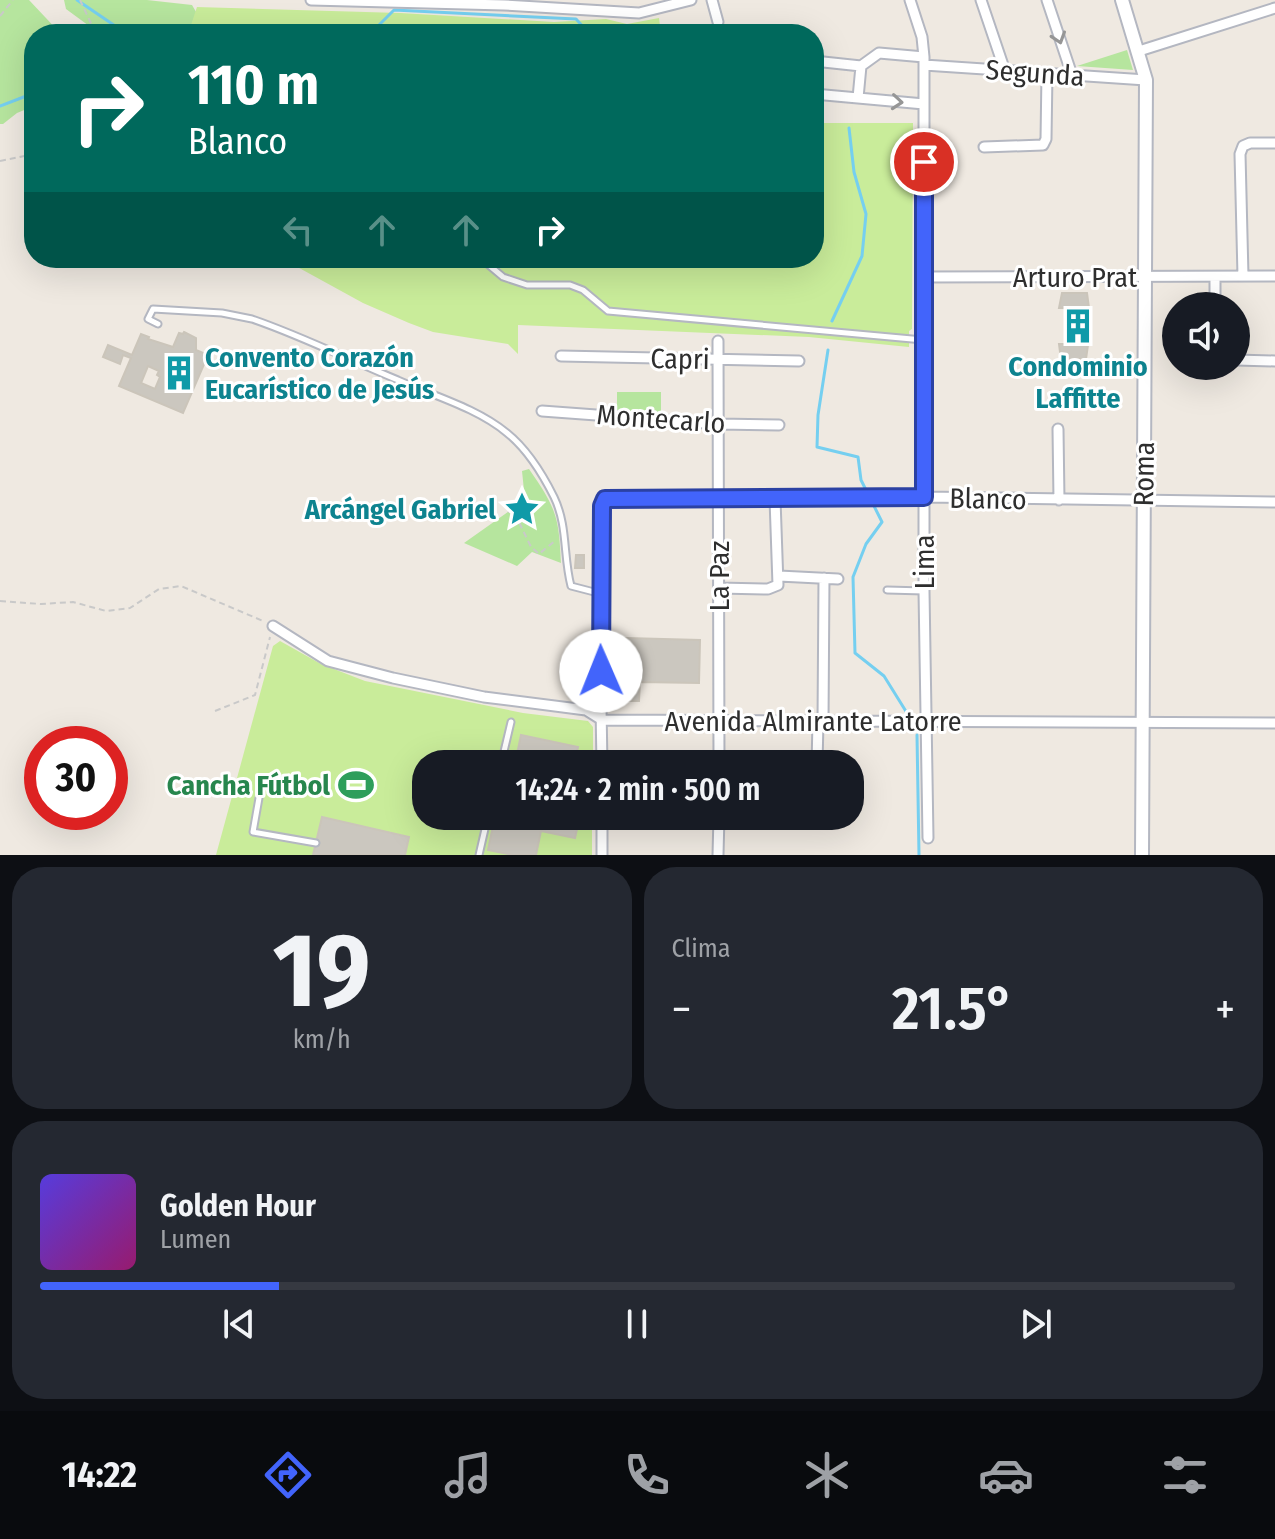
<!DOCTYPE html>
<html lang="es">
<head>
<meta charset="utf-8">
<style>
	body { margin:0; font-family:"Fira Sans Condensed",sans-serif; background:#242831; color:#f1f3f6; height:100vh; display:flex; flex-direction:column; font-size:30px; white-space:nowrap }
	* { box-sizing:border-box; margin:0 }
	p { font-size:26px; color:#9ea1a6 }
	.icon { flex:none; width:44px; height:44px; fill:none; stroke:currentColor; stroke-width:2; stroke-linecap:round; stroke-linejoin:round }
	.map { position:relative; height:855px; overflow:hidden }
	.panel { display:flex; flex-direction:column; gap:12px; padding:12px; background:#0d0f14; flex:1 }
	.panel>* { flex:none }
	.top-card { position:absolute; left:24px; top:24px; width:800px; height:244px; border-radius:32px; box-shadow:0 8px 32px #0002; background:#00695c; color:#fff; overflow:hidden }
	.controls { position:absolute; left:1162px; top:292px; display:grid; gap:16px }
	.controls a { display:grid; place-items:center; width:88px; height:88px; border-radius:50%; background:#171b24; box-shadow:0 8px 32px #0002; font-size:40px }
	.speed { position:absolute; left:24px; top:726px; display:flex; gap:16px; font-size:40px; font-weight:700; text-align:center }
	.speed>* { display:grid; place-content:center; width:104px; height:104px; border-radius:50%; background:#171b24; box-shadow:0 8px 32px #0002; line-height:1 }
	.speed .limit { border:12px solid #d22; background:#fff; color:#111 }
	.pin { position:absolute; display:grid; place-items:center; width:68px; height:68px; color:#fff; margin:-34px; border:4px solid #fff; border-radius:50%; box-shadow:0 2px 8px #0007 }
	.me { position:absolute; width:88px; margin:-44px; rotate:359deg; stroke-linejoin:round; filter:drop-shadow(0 0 6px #0008) }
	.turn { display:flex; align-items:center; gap:28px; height:168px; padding:0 32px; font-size:36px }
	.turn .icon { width:104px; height:104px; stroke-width:2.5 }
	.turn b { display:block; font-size:56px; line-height:68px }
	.lanes { display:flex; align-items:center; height:76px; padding:0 32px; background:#0003; justify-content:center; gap:40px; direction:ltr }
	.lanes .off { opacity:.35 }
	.big { font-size:60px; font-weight:600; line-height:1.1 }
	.panel .tile { flex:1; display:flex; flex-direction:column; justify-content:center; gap:12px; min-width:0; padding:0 28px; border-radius:32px; background:#242831 }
	.panel .dial { align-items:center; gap:0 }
	.dial b { font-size:104px; line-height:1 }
	.song { display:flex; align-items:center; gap:24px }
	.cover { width:96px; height:96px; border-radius:12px; background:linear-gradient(135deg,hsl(250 70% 55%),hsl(320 70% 35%)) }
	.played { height:8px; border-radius:4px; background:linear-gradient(90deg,#4264fb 20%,#363941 20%) }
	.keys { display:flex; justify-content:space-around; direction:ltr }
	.heat { display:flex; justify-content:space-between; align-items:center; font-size:44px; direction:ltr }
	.panel .tiles { flex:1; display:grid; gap:12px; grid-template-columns:1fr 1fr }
	.tile:last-child { grid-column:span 2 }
	.trip { position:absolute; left:412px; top:750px; width:452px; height:80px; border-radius:32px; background:#171b24; box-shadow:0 8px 32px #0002; font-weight:600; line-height:80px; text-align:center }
	.menu { display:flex; height:128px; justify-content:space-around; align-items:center; background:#090b0e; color:#9ea1a6 }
	.menu .icon { width:56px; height:56px }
	.menu .on { color:#4264fb }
	.menu b { font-size:36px; color:#f1f3f6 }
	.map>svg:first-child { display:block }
	.green { fill:#b6e59e }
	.pitch { fill:#c9ec9a }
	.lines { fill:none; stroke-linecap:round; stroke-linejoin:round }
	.stream { stroke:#75cff0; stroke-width:3 }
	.building { fill:#cbc7bf; stroke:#cbc5ba; stroke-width:2; fill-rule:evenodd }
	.service-casing { stroke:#b4b7c1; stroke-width:9 }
	.minor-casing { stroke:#b4b7c1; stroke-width:13 }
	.tertiary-casing { stroke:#b4b7c1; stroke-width:16 }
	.path { stroke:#c9c9c9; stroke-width:2; stroke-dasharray:6 4; stroke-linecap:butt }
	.service { stroke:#fff; stroke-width:5 }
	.minor { stroke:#fff; stroke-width:9 }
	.tertiary { stroke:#fff; stroke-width:12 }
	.oneway { stroke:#969696 }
	.route-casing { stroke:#2b41a3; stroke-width:20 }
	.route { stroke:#4264fb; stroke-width:14 }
	.labels { text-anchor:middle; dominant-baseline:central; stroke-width:6; stroke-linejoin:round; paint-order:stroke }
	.street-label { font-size:28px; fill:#2e2e2e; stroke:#fff }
	.culture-label { font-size:28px; font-weight:bold; fill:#0d838f; stroke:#fff; text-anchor:start }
	.leisure-label { font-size:28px; font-weight:bold; fill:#27864d; stroke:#fff; text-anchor:end }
</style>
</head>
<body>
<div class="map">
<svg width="1275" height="855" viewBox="0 0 1275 855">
	<rect width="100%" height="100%" fill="#efe9e1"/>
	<path class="green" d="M0,0h29l32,34h-27v72l-17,7 -14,11h-3z
		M64,0h83l45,5 17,29h-109l-34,-25z
		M1127,50l6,20 -56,-4z
		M617,392h44v27h-44z
		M529,469c27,39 30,47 32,94l-29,-11 -15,14 -53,-23 61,-43 -3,-29z"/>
	<path class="pitch" d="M197,7l203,6 154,9 52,-3 21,5 32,-6 1,8 32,5 52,-4v7h-556z
		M814,123h99l-1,206 -3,2v16l-100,-10 -291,-12v29l-10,-10 -75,-12 -24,-9 -46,-20 -82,-45h533z
		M280,641l41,23 44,17 158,32 65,8 5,6v37h-167v52h166v39h-376l57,-209z"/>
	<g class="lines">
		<path class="stream" d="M77,0l50,34
			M370,34l24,-24 182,9 11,12
			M0,106l34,-13
			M832,321l30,-65 4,-42 -12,-42 -5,-44
			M828,350l-10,65 -1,32 41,10 3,23 21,42 -16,22 -13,33 2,76 29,23 23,37
			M917,735l2,120"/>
	</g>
	<path class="building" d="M1062,293h25l2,15 -2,12h-3v12h2l2,13 -2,14 -25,1 -2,-16h12l1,-36h-13z
		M184,332l12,6v12l12,5 -25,58 -64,-27 12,-28 -8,-3 -3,9 -17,-7 5,-12 24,10 9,-21 8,3 -1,2 25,8 6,-14 4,1zM148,366l11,5 -2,4 3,2 -5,12 -14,-6z
		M576,555h8v13h-9z
		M626,638l74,2 -1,43 -59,-1 -1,19h-15z
		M521,735l57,12 -4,17h-59z
		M495,816h85l-5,22 -34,-7 -5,24h-23l-25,-5z
		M322,817l87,20 -4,18h-92z"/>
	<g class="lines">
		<g class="service-casing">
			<path id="service" d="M486,258l-2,3 19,16 24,8h43l13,5 25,21 315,29
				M158,324l-10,-5 5,-10 69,4 30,6c50,17 97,41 146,61 36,16 79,28 109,53 20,16 36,42 47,64 14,29 9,59 17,89l27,7
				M887,590l37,1
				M501,764l10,-42
				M259,798l-6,34 63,11
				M479,855l9,-39"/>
		</g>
		<g class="minor-casing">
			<path id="minor" d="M311,0l193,5 135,8 52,-13
				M712,0l6,22
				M910,0l12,37 2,20v534l4,247
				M981,0l24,71
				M1047,0l25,75
				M1139,51l136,-43
				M814,61l47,5 18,-13 45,4
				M924,65l222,15
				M814,94l110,10
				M858,98l3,-32
				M984,147l59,-2 3,-6 1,-66
				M1243,276l-3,-122 3,-8 7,-3h25
				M924,277l351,-1
				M1215,306v-29
				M718,341l1,423
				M561,356l238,5
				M1236,360l39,1
				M542,411l176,13 61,1
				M1058,429l1,71
				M779,576l59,3
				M719,588l49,1 10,-4 -3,-86
				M273,626l55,35 65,17 91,19 102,13 16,10 673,3
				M823,722l1,-144
				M602,764l-3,-171 3,-87 3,-7 319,-2 351,5
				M817,764l1,-42
				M602,855v-39
				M718,855l1,-39"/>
		</g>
		<g class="tertiary-casing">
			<path id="tertiary" d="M1122,0l24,80 -4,775"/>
		</g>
		<path class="path" d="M80,0l16,34
			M0,16l13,-16
			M0,161l34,-7
			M508,512l14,-3 -5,9 14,29 8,7 17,-14
			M0,601l41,3 32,-2 33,9 24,-3 29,-19 22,-3 82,35
			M215,711l40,-16 15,-58"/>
		<use href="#service" class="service"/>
		<use href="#minor" class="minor"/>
		<use href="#tertiary" class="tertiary"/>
	</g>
	<defs><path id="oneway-chevron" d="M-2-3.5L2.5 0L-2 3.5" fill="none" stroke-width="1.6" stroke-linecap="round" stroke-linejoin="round" transform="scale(2)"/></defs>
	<g class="oneway">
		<use href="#oneway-chevron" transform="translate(1059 38) rotate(72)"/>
		<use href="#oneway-chevron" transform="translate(897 102) rotate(5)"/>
	</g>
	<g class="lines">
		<g class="route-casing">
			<path id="route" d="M601,671l1,-165 3,-7 319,-2v-335"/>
		</g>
		<use href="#route" class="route"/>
	</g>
	<defs>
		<g id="building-bare" transform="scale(2.76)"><path d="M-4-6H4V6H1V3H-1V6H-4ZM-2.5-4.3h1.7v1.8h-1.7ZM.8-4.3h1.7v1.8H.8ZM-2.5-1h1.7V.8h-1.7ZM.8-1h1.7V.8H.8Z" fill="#0f9aa8" stroke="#fff" stroke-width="2.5" paint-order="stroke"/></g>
		<g id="sight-bare" transform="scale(2.76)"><path d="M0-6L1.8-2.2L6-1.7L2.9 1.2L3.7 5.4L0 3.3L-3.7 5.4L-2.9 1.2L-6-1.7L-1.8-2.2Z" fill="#0f9aa8" stroke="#fff" stroke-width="2.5" paint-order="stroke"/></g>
		<g id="stadium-bare" transform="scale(2.76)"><path d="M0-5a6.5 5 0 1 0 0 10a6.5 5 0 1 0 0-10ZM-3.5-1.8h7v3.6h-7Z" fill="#2e9e5b" stroke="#fff" stroke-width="2.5" paint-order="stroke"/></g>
	</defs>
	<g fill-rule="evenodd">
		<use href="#building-bare" x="1078" y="326"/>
		<use href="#building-bare" x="179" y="373"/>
		<use href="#sight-bare" x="522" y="509"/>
		<use href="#stadium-bare" x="356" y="785"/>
	</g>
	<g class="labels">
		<g class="street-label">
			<text transform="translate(1035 73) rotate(4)">Segunda</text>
			<text x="1075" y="277">Arturo Prat</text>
			<text transform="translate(680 359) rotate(1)">Capri</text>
			<text transform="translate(661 419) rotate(4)">Montecarlo</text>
			<text transform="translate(1144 474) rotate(-89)">Roma</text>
			<text transform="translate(988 499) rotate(1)">Blanco</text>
			<text transform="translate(924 562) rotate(-90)">Lima</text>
			<text transform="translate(719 576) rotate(-90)">La Paz</text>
			<text x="813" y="721">Avenida Almirante Latorre</text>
		</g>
		<g class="culture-label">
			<text x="205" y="357">Convento Corazón<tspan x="205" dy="32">Eucarístico de Jesús</tspan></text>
			<text x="1078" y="366" text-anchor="middle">Condominio<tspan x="1078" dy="32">Laffitte</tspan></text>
			<text x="496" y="509" text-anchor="end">Arcángel Gabriel</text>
		</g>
		<g class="leisure-label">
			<text x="330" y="785">Cancha Fútbol</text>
		</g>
	</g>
</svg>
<div class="controls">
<a><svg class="icon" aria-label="sound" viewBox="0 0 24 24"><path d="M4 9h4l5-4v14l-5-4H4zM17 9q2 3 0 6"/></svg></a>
</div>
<div class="speed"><div class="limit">30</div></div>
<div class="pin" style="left:924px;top:162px;background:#d93025"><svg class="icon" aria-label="arrive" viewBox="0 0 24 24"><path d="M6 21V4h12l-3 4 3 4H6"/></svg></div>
<svg class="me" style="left:601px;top:671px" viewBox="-20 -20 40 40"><circle r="19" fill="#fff"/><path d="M0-13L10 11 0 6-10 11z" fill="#4264fb"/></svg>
<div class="trip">14:24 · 2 min · 500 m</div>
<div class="top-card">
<div class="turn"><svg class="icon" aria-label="right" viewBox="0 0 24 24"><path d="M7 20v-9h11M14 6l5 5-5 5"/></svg><div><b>110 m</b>Blanco</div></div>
<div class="lanes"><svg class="icon off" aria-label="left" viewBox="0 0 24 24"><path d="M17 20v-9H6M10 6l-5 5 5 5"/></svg><svg class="icon off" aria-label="ahead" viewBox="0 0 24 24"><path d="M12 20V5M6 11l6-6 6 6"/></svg><svg class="icon off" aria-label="ahead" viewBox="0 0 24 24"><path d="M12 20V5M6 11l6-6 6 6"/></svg><svg class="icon" aria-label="right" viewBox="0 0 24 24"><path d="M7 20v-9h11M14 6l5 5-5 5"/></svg></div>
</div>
</div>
<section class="panel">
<div class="tiles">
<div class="tile dial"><b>19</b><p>km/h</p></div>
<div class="tile"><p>Clima</p>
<div class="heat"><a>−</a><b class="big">21.5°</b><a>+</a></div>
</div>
<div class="tile">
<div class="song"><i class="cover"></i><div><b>Golden Hour</b><p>Lumen</p></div></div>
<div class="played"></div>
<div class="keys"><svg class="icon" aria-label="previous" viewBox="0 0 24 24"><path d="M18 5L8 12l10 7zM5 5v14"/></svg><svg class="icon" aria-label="pause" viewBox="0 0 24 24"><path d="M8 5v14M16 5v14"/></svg><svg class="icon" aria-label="next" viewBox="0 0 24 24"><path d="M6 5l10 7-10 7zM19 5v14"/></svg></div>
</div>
</div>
</section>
<nav class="menu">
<b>14:22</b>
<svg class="icon on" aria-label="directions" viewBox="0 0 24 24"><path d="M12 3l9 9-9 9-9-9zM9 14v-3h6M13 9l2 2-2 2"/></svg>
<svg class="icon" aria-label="music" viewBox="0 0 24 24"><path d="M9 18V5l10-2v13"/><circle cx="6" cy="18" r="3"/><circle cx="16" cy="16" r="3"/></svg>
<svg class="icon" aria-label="phone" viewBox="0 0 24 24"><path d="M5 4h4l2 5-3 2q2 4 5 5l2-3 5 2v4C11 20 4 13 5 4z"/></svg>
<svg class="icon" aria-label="climate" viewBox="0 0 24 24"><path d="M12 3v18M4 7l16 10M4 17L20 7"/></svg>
<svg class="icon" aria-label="car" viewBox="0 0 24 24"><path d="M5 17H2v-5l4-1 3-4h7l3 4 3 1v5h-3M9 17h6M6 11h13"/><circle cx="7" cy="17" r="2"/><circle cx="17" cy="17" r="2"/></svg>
<svg class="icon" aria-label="filters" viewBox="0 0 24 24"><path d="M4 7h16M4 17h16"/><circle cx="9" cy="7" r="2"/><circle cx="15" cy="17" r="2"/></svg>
</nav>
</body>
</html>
